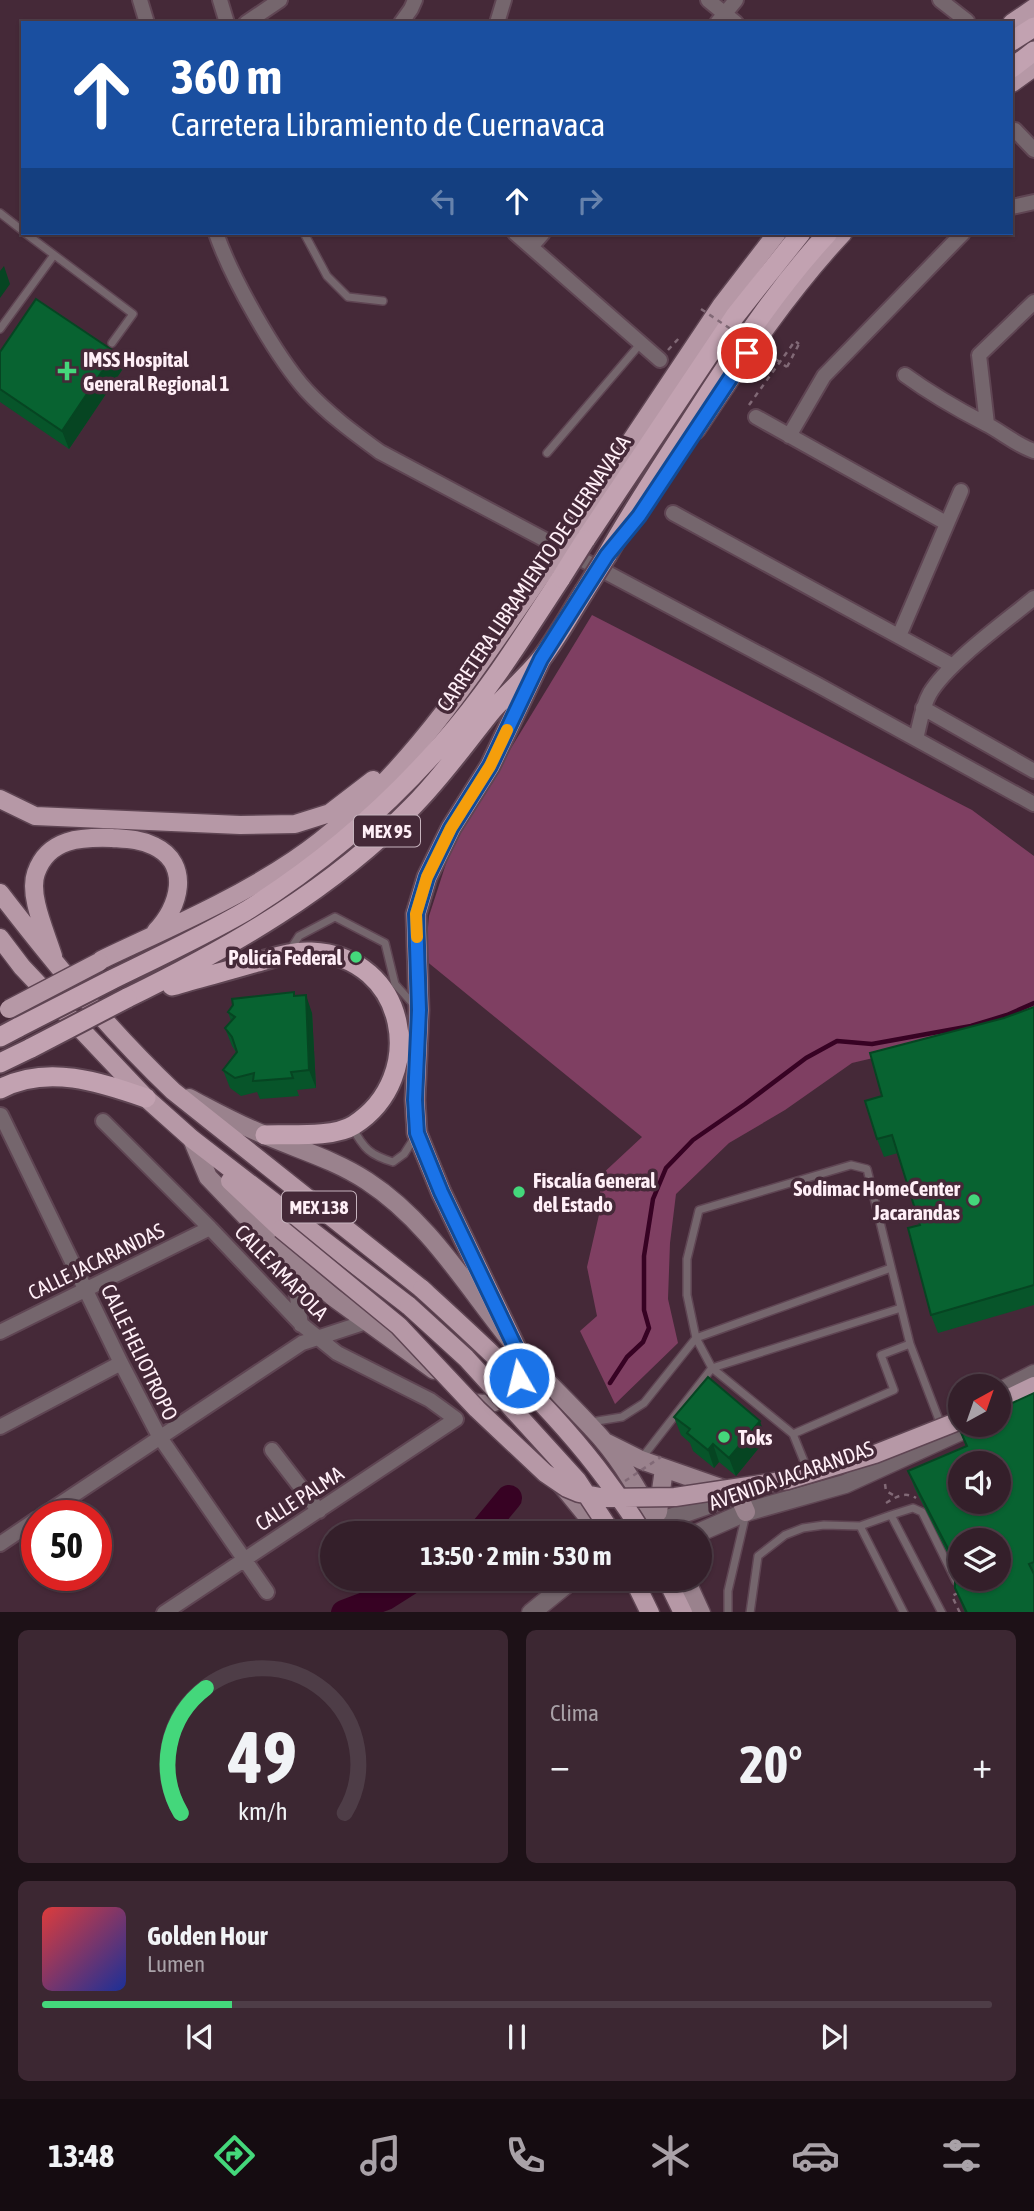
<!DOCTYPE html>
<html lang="es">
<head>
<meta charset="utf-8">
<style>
	body { margin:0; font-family:"Asap Condensed",sans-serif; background:#3c2732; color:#f1f3f6; height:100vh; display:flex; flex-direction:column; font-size:26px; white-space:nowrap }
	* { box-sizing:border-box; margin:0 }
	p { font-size:23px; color:#a9a2a8 }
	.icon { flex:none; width:38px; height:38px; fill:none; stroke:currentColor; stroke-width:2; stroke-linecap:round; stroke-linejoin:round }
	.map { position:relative; height:1612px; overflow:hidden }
	.side { display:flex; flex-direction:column; gap:18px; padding:18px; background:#1d1117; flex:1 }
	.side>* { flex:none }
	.top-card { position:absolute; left:21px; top:21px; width:992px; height:214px; border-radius:0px; box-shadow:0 2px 5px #0004,0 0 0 2px #4e3d47; background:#1a4fa0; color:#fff; overflow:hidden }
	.needle { width:46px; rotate:40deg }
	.tools { position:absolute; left:948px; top:1374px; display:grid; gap:14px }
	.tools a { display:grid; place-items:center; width:63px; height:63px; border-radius:50%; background:#341f2a; box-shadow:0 2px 5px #0004,0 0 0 2px #4e3d47; font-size:35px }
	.speed { position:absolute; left:21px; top:1500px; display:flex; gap:14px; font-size:35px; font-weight:700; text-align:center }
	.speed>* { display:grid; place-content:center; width:91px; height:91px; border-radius:50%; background:#341f2a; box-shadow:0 2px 5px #0004,0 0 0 2px #4e3d47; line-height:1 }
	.speed .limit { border:10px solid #d22; background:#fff; color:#111 }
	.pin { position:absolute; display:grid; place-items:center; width:60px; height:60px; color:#fff; margin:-30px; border:4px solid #fff; border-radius:50%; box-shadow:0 2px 7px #0007 }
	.me { position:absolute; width:77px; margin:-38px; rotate:352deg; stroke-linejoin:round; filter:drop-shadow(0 0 5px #0008) }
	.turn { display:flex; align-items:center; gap:24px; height:147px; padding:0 35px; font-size:32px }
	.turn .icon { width:91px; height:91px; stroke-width:2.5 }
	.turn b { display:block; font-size:49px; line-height:60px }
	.lanes { display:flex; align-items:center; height:66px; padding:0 35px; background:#0003; justify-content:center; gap:35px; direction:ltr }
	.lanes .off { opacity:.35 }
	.big { font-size:52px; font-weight:700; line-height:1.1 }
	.side .widget { flex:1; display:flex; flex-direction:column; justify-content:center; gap:10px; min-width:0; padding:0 24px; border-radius:10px; background:#3c2732 }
	.side .dial { align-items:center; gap:0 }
	.dial svg { height:182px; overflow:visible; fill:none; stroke:#4e3d47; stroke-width:7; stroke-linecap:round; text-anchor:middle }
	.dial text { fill:#f1f3f6; stroke:none }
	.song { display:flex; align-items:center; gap:21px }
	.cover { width:84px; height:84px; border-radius:10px; background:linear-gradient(135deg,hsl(0 70% 55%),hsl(230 70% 35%)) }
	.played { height:7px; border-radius:4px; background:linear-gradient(90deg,#44d77b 20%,#4e3d47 20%) }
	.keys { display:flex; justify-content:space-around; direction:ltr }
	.heat { display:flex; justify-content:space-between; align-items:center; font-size:38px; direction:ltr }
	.side .tiles { flex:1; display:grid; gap:18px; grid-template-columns:1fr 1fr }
	.widget:last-child { grid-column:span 2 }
	.trip { position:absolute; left:320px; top:1521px; width:392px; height:70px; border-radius:35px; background:#341f2a; box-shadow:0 2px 5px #0004,0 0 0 2px #4e3d47; font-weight:700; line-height:70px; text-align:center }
	.dock { display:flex; height:112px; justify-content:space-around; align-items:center; background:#150c11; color:#a9a2a8 }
	.dock .icon { width:49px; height:49px }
	.dock .active { color:#44d77b }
	.dock b { font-size:32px; color:#f1f3f6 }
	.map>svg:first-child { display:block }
	.green { fill:#7f3f62 }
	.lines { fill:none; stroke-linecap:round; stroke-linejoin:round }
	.stream { stroke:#370223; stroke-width:4.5 }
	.river { stroke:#370223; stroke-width:26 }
	.service-casing { stroke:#5f4553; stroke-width:10 }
	.minor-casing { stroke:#5f4553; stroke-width:18 }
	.tertiary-casing { stroke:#5f4553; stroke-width:21 }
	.secondary-casing { stroke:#5f4553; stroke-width:21 }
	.primary-casing { stroke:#5f4553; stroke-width:21 }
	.trunk-casing { stroke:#5f4553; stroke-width:23 }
	.path { stroke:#816976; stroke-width:2.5; stroke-dasharray:5 5; stroke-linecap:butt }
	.service { stroke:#75666d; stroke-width:7 }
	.minor { stroke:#75666d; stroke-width:14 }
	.tertiary { stroke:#75666d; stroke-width:18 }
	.secondary { stroke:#9a828d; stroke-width:18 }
	.primary { stroke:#b698a6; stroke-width:18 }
	.trunk { stroke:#c2a2b1; stroke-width:19 }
	.primary-bridge-casing { stroke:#5f4553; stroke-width:21; stroke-linecap:butt }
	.trunk-bridge-casing { stroke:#5f4553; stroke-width:23; stroke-linecap:butt }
	.path-bridge { stroke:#816976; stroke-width:2.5; stroke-dasharray:5 5; stroke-linecap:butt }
	.primary-bridge { stroke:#b698a6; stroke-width:18 }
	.trunk-bridge { stroke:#c2a2b1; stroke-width:19 }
	.wall { fill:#07552a }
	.shaded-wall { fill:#064522 }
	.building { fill:#086331; stroke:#064522; stroke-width:2; fill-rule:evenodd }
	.route-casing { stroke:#114b97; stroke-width:18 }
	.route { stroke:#1a73e8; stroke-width:12 }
	.slow { stroke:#f59e0b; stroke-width:12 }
	.poi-dot { fill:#44d77b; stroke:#452938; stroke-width:2.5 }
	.labels { text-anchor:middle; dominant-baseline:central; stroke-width:7; stroke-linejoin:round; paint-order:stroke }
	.shield { fill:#452938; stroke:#c7b4be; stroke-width:2 }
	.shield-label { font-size:19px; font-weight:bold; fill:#ffeff7 }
	.poi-label { font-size:21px; font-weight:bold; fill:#ffeff7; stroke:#452938; text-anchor:start }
	.street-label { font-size:21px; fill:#ffeff7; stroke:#452938 }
</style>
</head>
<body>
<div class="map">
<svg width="1034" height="1613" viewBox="0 0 1034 1613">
	<rect width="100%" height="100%" fill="#452938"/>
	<path class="green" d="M592,615l380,195 62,46v158l-59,20 -123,29 -67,47 -56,33 -53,51 -6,49 -2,56 10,44 -63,61 -35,-73 17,-15 -10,-49 14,-61 -2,-29 43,-40 -217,-177 4,-44 23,-71z"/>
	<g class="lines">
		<path class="stream" d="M610,1383l17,-26 16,-15 6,-14 -5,-18v-54l9,-57 13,-31 27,-28 52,-36 61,-46 31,-17 35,3 99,-18 36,-11 27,-12"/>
		<path class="river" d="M480,1533l29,-35
			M344,1613l42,-16 30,-19"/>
		<g class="service-casing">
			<path id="service" d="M0,213l23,18
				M25,233l108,81 -21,29
				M304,233l23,43 21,21 35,4
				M0,329l54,-74
				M547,453l94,-110
				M290,950l9,-14 36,-19 50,26 10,41 19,21
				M352,1127c12,22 18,28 41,35l11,-8 11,-17
				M591,1422l31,-5 22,-14 52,-65 195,-70
				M793,1434l101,-44 -13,-35 29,-11
				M641,1459l71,-91 189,-60
				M808,1471l-15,-37 -81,-66 -16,-30 -9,-43v-36l12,-49 152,-45 16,4 43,175 31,81
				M891,1515l22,-7 9,4 34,69
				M860,1526l44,87
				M728,1613v-22l18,-77
				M750,1613l8,-57 27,-21 18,-7 21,-3 36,1 31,-11 51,98"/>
		</g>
		<g class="minor-casing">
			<path id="minor" d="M140,0l7,23
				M220,0l7,23
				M708,0l28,23
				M940,0l27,21
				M246,23l34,-23
				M401,23l10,-14 4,-9
				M497,23l7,-23
				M717,23l19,-23
				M1015,130l19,20
				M1012,207l22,-5
				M216,233c15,44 59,122 90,157 22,24 48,43 74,62l436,232 218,120
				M515,233l145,127
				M531,247l12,-14
				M905,375c26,19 52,34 81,49 16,8 30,21 48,27
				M756,417l190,106
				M987,424l-8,-69 55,-53
				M789,436l35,-60 139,-143
				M673,513l280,153
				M899,636l62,-145
				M923,708l111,63
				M916,739c4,-16 6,-32 14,-46 19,-31 75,-71 104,-95
				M1,1115l120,248 38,73 108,156
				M103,1121l107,107 91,96 36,29 93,47 26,19 -292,194
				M292,1262l9,63
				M0,1332l210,-104
				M0,1427l121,-64
				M272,1450l47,61
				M42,1516l260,-173 64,-21
				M0,1544l37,-25"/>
		</g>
		<g class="tertiary-casing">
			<path id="tertiary" d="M999,1392l35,-18
				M643,1530l13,-7 92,-32
				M698,1533l48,-21 99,-28 131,-60
				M531,1613l43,-35"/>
		</g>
		<g class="secondary-casing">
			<path id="secondary" d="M189,1098c25,13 50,27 76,37 35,15 70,25 102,46 63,41 101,108 148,165 27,33 59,61 87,93 24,28 42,62 60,94
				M192,1139l16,38 73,76 52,44 101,73
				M470,1402c26,7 47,-8 51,-34
				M607,1443l34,17 97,34 8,18
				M561,1484l40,49
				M658,1512l6,-43
				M685,1578l16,35"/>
		</g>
		<g class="primary-casing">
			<path id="primary" d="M1012,23l22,-15
				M1012,83l22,-16
				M696,430c46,-69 91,-137 147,-197
				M570,532l151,-226 56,-73
				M0,799l35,17 205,9 55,-1 35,-11 43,-33
				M0,893c54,70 109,137 173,198l249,198
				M0,938l22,29 124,131 46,41 217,167
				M53,956c-7,-23 -25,-61 -17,-83 12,-35 46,-36 76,-35 15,1 28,1 42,8 38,18 25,62 2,85
				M101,960c65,-31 132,-59 193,-100 108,-73 179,-187 252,-292
				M230,1181l51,48
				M999,1403l35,-17
				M633,1578l17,35
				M666,1578l17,35"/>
		</g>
		<g class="trunk-casing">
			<path id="trunk" d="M1012,41l22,-14
				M1012,68l22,-17
				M585,540l150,-224 66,-83
				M607,555c29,-51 62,-100 94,-150 39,-60 78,-119 127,-172
				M113,979c45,-22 90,-43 133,-68 74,-46 140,-103 197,-168 45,-50 81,-109 118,-165
				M172,986c27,-8 55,-15 82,-23 19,-5 38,-12 57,-11 97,4 118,125 43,173 -20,13 -66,9 -89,10
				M127,998c104,-51 204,-108 285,-191 29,-29 53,-63 78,-94 16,-19 36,-35 51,-54 16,-21 29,-45 43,-67
				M0,1037l19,-10
				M0,1063l31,-15
				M0,1089c47,-25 100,-7 146,9
				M516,1348l-75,-156 -24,-59 -2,-33 4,-90 -3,-96 11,-37 24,-49 39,-62 51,-107"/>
		</g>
		<path class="path" d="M668,350l12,-13
			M787,367l12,-23
			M749,405l46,-64 4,3
			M885,1484l1,7 9,5
			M886,1503c10,-6 19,-12 30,-5
			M958,1593l-6,3 8,17"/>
		<use href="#service" class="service"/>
		<use href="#minor" class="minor"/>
		<use href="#tertiary" class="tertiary"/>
		<use href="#secondary" class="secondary"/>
		<use href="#primary" class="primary"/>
		<use href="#trunk" class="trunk"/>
		<g class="primary-bridge-casing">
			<path id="primary-bridge" d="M546,568l24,-36
				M9,1009l90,-47
				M281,1229l118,97 78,83 68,64 22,15 12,5 27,5 69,-1 113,-17 87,-26 86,-34
				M422,1289c69,63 140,127 193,203 10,14 20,27 27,41
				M409,1306l57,52 111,122 35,53"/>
		</g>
		<g class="trunk-bridge-casing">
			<path id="trunk-bridge" d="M561,578l24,-38
				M584,592l23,-37
				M19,1027l92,-47
				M31,1048l96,-50"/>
		</g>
		<path class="path-bridge" d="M701,309l86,58
			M625,1481l36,-24"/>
		<use href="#primary-bridge" class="primary-bridge"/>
		<use href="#trunk-bridge" class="trunk-bridge"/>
	</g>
	<path class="wall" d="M0,352l122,18 -53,79 -69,-47z
		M295,996l17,17 4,75 -19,2 2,6 -39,3 -3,-7 -16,4 -11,-8 -7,-18 13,-18 -4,-6 -7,-18 6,-7 -3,-9z
		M1034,1007v298l-96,28 -7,-18 -11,-90 -22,-72 -14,4 -7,-18 5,-43 122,-78z
		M1034,1393v220h-69l-10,-25 3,-14 -43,-85 -7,-18 58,-24 -7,-19z
		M674,1417l92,22 -30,37 -17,-14 -5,6 -21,-17 -3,-8 -9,-8z"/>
	<path class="shaded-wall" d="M4,266l6,18 -10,14v-27z
		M115,352l7,18 -53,79 -7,-18z
		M306,995l6,18 4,75 -7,-18z
		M760,1421l6,18 -30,37 -7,-18z
		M713,1444l6,18 -5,6 -6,-18z"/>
	<path class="building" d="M36,299l79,53 -53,79 -62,-42v-37z
		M294,992v4l12,-1 3,75 -18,2 2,6 -40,3 1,-8 -19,5 -12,-8 14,-18 -5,-15 -7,-9 10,-11 -7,-5 5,-7 -1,-6z
		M1034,1007v278l-103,30 -23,-87 12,-3 -28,-90 -15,4 -12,-38 17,-5 -12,-43 134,-35z
		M708,1377l52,44 -31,37 -16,-14 -5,6 -21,-17 3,-4 -16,-12z
		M1034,1393v169l-5,2 5,10v39h-67l-12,-25v-11l5,-5 -52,-101 59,-25 -8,-18 7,-4h33v-15zM961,1463h38v39h-38zM961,1540h38v38h-38z"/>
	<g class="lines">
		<g class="route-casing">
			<path id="route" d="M519,1378l2,-15 -2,-8 -78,-163 -24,-59 -2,-33 4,-90 -3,-96 11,-37 24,-49 39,-62 51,-107 66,-104 32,-39 108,-163"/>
		</g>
		<use href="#route" class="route"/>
		<path class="slow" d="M417,937l-1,-23 11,-37 24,-49 39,-62 17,-36"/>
	</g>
	<g class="poi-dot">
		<path d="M63.5 360.5h7v7h7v7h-7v7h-7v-7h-7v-7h7z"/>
		<circle cx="356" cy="957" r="7"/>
		<circle cx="519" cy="1192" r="7"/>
		<circle cx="974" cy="1200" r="7"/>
		<circle cx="724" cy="1437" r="7"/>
	</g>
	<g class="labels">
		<g class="shield">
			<rect x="354" y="815.5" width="66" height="31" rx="5"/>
			<rect x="282" y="1191.5" width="74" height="31" rx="5"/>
		</g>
		<g class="shield-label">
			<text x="387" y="831">MEX 95</text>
			<text x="319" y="1207">MEX 138</text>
		</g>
		<g class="poi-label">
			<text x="83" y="359">IMSS Hospital<tspan x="83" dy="24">General Regional 1</tspan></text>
			<text x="342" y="957" text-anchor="end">Policía Federal</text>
			<text x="533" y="1180">Fiscalía General<tspan x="533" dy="24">del Estado</tspan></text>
			<text x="960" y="1188" text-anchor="end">Sodimac HomeCenter<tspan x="960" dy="24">Jacarandas</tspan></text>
			<text x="738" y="1437">Toks</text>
		</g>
		<g class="street-label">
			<text transform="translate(533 573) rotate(-56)">CARRETERA LIBRAMIENTO DE CUERNAVACA</text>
			<text transform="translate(96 1261) rotate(-26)">CALLE JACARANDAS</text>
			<text transform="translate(282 1272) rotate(46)">CALLE AMAPOLA</text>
			<text transform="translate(140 1352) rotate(64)">CALLE HELIOTROPO</text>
			<text transform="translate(791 1475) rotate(-19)">AVENIDA JACARANDAS</text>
			<text transform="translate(299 1498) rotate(-33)">CALLE PALMA</text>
		</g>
	</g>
</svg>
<div class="tools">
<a><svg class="needle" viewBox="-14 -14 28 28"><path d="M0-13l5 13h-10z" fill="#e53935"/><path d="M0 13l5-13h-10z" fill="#a9a2a8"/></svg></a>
<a><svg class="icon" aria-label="sound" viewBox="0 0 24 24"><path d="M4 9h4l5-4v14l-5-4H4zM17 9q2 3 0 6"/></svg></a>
<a><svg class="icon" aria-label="layers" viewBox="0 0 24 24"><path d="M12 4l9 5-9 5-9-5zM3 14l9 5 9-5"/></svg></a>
</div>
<div class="speed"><div class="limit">50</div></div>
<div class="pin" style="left:747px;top:353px;background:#d93025"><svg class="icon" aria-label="arrive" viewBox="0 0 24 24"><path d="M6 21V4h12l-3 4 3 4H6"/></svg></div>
<svg class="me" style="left:519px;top:1378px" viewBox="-20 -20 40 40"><circle r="17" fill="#1a73e8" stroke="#fff" stroke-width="3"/><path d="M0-11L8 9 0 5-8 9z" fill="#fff"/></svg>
<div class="trip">13:50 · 2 min · 530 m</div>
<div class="top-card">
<div class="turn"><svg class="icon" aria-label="ahead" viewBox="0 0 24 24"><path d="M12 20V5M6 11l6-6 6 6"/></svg><div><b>360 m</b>Carretera Libramiento de Cuernavaca</div></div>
<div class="lanes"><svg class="icon off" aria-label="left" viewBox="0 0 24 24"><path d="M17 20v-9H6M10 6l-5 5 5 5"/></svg><svg class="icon" aria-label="ahead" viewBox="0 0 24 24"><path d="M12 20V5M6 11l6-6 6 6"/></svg><svg class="icon off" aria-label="right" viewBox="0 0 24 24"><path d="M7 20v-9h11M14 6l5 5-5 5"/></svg></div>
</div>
</div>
<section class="side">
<div class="tiles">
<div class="widget dial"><svg viewBox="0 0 100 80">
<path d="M14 69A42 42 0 1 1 86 69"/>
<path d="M14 69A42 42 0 0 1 25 14" stroke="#44d77b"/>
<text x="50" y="56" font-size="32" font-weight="700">49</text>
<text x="50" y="72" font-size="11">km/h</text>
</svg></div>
<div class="widget"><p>Clima</p>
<div class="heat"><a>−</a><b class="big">20°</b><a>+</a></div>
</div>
<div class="widget">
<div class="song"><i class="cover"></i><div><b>Golden Hour</b><p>Lumen</p></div></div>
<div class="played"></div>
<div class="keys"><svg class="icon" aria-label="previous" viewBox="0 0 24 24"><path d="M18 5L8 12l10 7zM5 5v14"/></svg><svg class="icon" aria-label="pause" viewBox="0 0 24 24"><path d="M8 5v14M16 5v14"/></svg><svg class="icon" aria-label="next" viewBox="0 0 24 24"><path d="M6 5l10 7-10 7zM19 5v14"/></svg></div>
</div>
</div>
</section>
<nav class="dock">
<b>13:48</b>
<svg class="icon active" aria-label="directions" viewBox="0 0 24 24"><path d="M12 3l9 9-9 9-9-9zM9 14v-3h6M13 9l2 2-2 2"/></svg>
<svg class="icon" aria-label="music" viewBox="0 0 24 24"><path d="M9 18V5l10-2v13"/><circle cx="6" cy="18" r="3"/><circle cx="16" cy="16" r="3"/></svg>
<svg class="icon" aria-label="phone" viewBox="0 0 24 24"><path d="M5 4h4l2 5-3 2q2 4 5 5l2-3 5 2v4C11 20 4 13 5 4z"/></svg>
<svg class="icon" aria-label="climate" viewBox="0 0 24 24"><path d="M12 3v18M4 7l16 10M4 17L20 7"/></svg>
<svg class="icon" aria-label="car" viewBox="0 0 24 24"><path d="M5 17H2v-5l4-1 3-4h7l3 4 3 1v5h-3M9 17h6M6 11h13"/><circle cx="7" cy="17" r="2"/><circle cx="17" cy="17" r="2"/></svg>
<svg class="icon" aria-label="filters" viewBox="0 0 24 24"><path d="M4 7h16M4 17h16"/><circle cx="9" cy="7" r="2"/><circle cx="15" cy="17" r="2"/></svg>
</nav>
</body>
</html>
